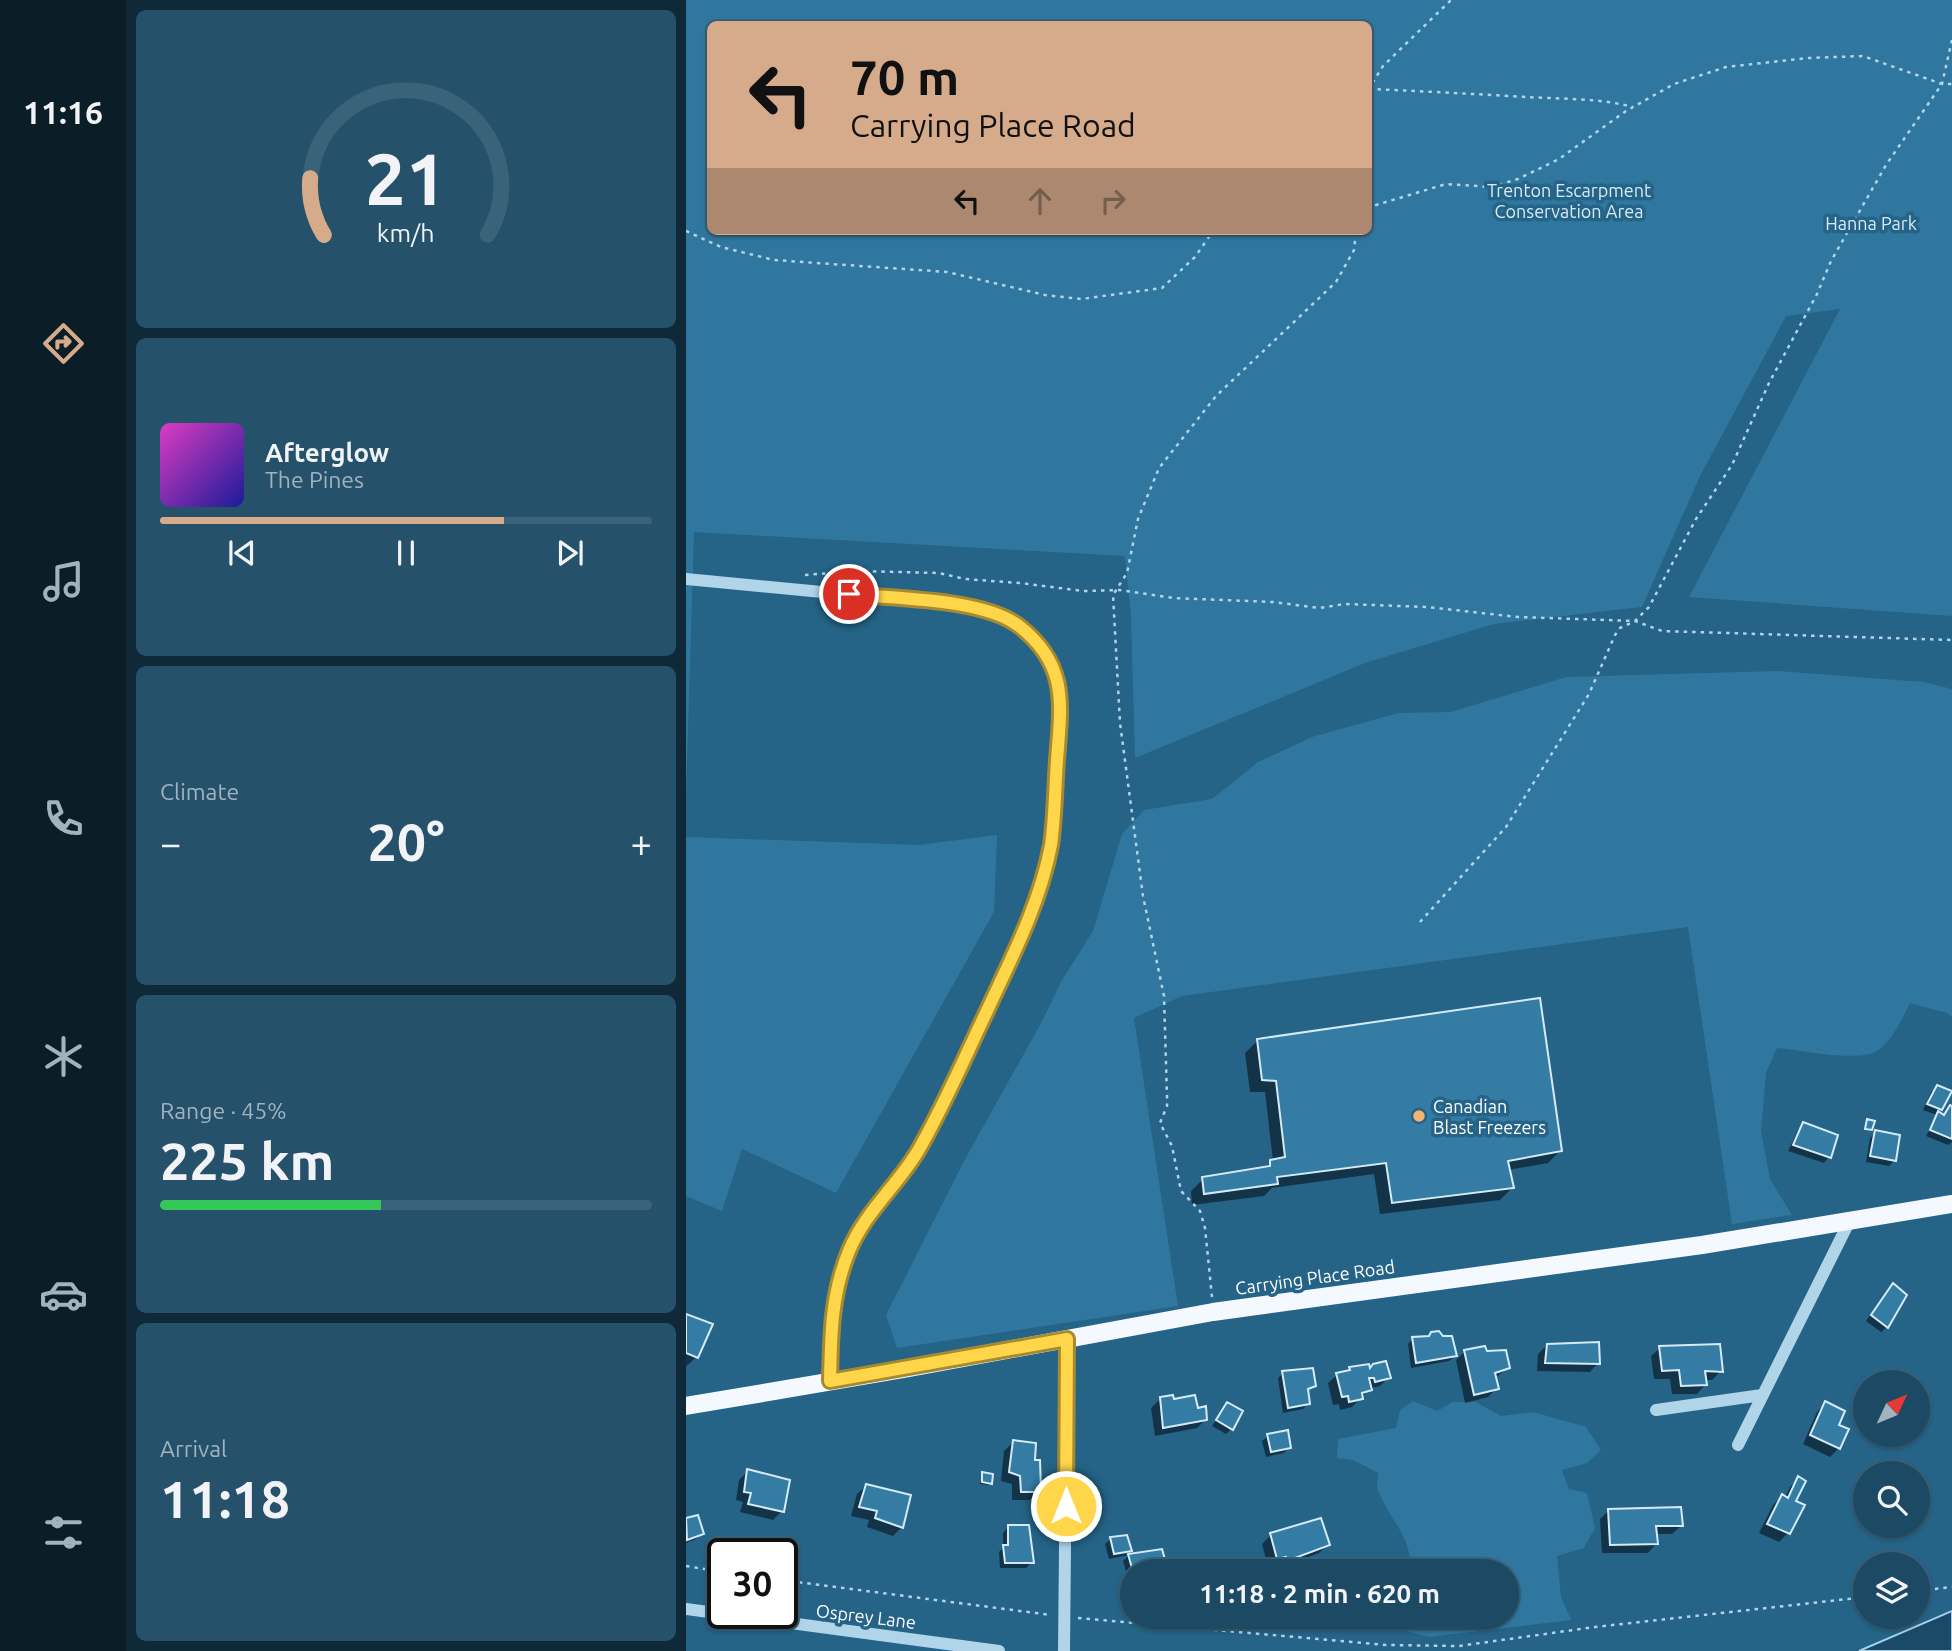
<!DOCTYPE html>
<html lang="en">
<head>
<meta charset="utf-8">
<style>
	body { margin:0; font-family:Ubuntu,sans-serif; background:#25516b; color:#f1f3f6; height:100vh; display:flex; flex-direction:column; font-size:26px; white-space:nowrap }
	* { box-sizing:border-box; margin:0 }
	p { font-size:23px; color:#a0b3bf }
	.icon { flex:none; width:38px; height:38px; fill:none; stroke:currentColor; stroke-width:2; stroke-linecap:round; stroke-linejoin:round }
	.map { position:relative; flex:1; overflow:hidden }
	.side { display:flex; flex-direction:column; gap:10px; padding:10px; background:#0f2938; width:560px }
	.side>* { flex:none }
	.guide { position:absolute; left:21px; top:21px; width:665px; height:214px; border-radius:10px; box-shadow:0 2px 5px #0004,0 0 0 2px #3a6279; background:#d6ab8b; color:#111; overflow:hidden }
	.needle { width:46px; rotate:46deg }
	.fabs { position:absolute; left:1167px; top:1370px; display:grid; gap:14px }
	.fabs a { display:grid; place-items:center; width:77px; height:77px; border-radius:50%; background:#1c4a65; box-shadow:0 2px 5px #0004,0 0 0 2px #3a6279; font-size:35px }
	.speed { position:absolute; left:21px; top:1538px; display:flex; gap:14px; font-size:35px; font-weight:700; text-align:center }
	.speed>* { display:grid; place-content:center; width:91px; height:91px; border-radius:50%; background:#1c4a65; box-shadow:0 2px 5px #0004,0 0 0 2px #3a6279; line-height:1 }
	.speed .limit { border:4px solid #111; border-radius:10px; background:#fff; color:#111 }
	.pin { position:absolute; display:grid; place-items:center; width:60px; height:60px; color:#fff; margin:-30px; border:4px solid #fff; border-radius:50%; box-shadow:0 2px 7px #0007 }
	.me { position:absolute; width:77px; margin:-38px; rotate:0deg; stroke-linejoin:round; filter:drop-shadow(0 0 5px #0008) }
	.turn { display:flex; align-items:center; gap:24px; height:147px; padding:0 28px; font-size:32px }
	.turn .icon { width:91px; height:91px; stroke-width:2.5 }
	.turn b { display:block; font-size:49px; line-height:60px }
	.lanes { display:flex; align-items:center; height:66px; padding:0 28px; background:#0003; justify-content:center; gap:35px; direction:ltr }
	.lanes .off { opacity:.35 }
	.big { font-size:52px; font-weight:700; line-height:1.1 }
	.side .card { flex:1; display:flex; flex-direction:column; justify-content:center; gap:10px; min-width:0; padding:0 24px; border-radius:10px; background:#25516b }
	.side .dial { align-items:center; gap:0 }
	.dial svg { height:182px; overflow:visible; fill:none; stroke:#3a6279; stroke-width:7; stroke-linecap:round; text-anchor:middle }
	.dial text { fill:#f1f3f6; stroke:none }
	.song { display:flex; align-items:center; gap:21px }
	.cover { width:84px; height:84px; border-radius:10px; background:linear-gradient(135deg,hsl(310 70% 55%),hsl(240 70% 35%)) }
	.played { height:7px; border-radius:4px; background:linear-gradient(90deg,#d6ab8b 70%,#3a6279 70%) }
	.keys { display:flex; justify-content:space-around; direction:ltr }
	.heat { display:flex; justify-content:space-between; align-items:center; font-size:38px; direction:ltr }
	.charge { height:10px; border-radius:5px; background:linear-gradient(90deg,#34c759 45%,#3a6279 0) }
	.trip { position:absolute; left:434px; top:1559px; width:399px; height:70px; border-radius:35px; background:#1c4a65; box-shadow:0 2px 5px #0004,0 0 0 2px #3a6279; font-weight:700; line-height:70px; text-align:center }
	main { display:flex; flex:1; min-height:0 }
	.tab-bar { display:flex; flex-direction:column; width:126px; justify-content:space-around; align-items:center; background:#0b1e28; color:#a0b3bf }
	.tab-bar .icon { width:49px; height:49px }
	.tab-bar .selected { color:#d6ab8b }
	.tab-bar b { font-size:32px; color:#f1f3f6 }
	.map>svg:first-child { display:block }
	.green { fill:#2f779f; fill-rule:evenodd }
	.water { fill:#1a4a67; stroke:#a4d2ea; stroke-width:2 }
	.shadow { fill:#0007 }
	.building { fill:#357ca4; stroke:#d4ebf7; stroke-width:2 }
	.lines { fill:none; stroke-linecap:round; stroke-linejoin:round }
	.path { stroke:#b0d5e9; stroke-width:2.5; stroke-dasharray:3.5 5; stroke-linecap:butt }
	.minor { stroke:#b0d5e9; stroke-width:12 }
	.major { stroke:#f3f9fe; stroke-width:18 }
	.route-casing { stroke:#a68a30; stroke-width:18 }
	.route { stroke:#ffd54a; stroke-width:12 }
	.poi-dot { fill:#f3b574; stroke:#256387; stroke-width:2.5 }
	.labels { text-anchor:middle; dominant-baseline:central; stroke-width:7; stroke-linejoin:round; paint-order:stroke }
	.park-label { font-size:18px; fill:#d4ebf7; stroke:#256387 }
	.poi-label { font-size:18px; fill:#fff; stroke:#256387; text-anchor:start }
	.street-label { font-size:18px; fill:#fff; stroke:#256387 }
</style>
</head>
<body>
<main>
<nav class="tab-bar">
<b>11:16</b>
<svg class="icon selected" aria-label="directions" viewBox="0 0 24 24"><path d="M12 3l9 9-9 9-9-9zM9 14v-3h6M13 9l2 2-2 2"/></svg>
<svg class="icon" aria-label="music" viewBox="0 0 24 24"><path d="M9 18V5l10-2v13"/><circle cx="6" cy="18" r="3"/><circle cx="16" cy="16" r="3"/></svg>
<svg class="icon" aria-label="phone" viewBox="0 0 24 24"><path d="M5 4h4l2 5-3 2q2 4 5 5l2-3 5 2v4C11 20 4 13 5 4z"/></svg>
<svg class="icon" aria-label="climate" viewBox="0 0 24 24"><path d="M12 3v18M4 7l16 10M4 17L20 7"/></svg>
<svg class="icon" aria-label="car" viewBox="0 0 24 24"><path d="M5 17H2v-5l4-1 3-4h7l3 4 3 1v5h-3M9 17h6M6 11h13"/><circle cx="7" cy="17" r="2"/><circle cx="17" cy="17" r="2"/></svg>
<svg class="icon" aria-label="filters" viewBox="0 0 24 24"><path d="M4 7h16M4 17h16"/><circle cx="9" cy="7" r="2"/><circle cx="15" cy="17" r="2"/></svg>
</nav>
<section class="side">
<div class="card dial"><svg viewBox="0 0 100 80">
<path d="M14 69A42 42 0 1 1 86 69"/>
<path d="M14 69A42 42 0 0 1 8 44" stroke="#d6ab8b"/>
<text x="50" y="56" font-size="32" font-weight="700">21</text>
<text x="50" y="72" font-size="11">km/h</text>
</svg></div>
<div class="card">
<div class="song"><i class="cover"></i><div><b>Afterglow</b><p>The Pines</p></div></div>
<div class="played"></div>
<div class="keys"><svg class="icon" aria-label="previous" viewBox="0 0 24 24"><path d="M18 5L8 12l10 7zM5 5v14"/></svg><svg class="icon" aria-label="pause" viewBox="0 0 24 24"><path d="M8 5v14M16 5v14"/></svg><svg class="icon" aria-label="next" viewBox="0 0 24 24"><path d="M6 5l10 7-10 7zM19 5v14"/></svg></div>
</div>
<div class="card"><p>Climate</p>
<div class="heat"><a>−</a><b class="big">20°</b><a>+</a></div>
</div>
<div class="card"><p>Range · 45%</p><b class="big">225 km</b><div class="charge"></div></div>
<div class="card"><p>Arrival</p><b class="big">11:18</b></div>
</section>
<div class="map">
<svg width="1266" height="1651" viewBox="0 0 1266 1651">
	<rect width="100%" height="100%" fill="#256387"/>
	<path class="green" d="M0,0h1266v616l-263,-19 151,-288 -54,7 -86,160 -58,131 -148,17 -129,39 -230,95 -4,-142 -6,-60 -431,-24 -8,264zM24,24h658v207h-658z
		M1091,671l146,11 29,7v328l-5,-4 -37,-10c-8,16 -16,34 -30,46 -17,15 -80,1 -103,-1l-11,25 -5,58 9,48 22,36 -60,9 -44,-297 -506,69 -48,22 44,288 -281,42 -11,-33 78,-154 76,-136 22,-45 31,-49 29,-97 22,-24 68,-11 46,-37 54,-25 86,-24 53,-1 115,-35z
		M311,835l-3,77 -158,281 -94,-44 -20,62 -36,-15v-359l233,8z
		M727,1401l24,10 16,-9h23l25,14 32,-4 53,15 15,23 -14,13 -25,7 7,19 18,4 8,35 -11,20 -27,8 4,41 10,23 -142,17 -23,-6 -1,-14h102v-45l-97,-1c4,-32 -23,-55 -32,-81 -2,-5 0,-11 0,-17l-25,-13 -16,-2 1,-19 58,-11 4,-18z"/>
	<path class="water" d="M1266,1611v40h-93z"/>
	<path class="shadow" d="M571,1041l303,110 -12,12 -40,7 4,18 -12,12 -120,14 -6,-40 -102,14 -8,8 -72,9 -1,-14 12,-12 60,-10 10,-8 -8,-69h-15l-5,-39z
		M1251,1087l3,22 -4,4 7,3 9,-9v35l-4,3 -22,-9 11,-21 -14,-5 8,-18z
		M1117,1124l33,12 -7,21 -5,6 -36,-12 10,-21z
		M1190,1132l19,28 -6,6 -23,-4 4,-24z
		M1201,1291v36l-6,5 -15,-11z
		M0,1316l10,41 -9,9 -1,-1z
		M727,1338l42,18 -6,5 -38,7 -3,-24z
		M861,1345l51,18 -8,9 -53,-1 1,-17z
		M974,1348l61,23 -9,9h-7v5l-8,9h-25l-2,-15h-16l-3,-23z
		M779,1351l21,2 22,15 -13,10 2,10 -9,9 -23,6 -9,-43z
		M664,1368l39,9 -9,9 -9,2 -19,19 -12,3 -1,-6 -6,1 -5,-22 9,-8 8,-2z
		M597,1373l31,13 -8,6 2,11 -5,6 -20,4 -5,-35z
		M474,1399l12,2 34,18 -9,9 -42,8 -4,-28z
		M1139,1403l12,23 2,22 -9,9 -27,-13 14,-32z
		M542,1404l3,25 -5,5 -14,-8z
		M582,1436l22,11 -6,6 -18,4 -4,-16z
		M327,1442l20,20 6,29 -9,9h-18v-16l-11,-3 3,-30z
		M62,1471l34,40 -9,9 -33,-8 3,-10 -7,-2 3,-20z
		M297,1474l8,9 -3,2 -8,-1z
		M1112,1479l-10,54 -9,9 -20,-9 14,-28 9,-9 3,2 5,-11z
		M180,1486l36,41 -9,9 -26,-9 2,-7 -18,-4 6,-22z
		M923,1510l72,16 -9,8h-17l1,10 -8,9h-46l-2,-34z
		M11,1517l5,16 -6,6 -10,4v-23z
		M322,1527l24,35 -6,6h-26l-1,-16 4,-4v-15z
		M585,1535l57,10 -9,8 -41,15v-3l-10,2 -6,-23z
		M425,1539l19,11 -5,6 3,-1 -19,4 -4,-15z
		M443,1555l37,15 -34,2v7l-3,1 -6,-19z"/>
	<path class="building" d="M854,998l22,153 -54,10 6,27 -122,15 -6,-40 -109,14 1,7 -74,10 -2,-17 68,-11v-6l15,-3 -9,-76 -14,-1 -5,-41z
		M1251,1085l15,6 -10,19 -15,-6z
		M1264,1105l2,1v33l-22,-9 8,-19 6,4z
		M1181,1119l8,2 -3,9 -7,-1z
		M1117,1122l35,13 -7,23 -38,-13z
		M1189,1130l25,5 -4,26 -26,-5z
		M1207,1283l14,12 -19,33 -17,-13z
		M0,1314l27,10 -15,34 -12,-5z
		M753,1331l4,5h9l5,20 -41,7 -4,-26 17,-1 2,-4z
		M913,1342l1,22 -55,-1 2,-19z
		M1034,1344l3,28 -18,-1 2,14 -26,1 -2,-16 -17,1 -3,-25z
		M799,1346l2,5 19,-1 4,18 -15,5 4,16 -25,6 -10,-45z
		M700,1361l5,17 -16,4 -1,-4h-5l3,12 -10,3 1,6 -14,3 -1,-6 -6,1 -6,-24 14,-3 -1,-3 20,-3 1,4 3,-4z
		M627,1368l3,18 -8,3 2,15 -22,4 -6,-37z
		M487,1395l1,4 21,-4 3,13 8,-2 1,14 -44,8 -3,-31z
		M1139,1401l20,10 -6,14 10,4 -9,20 -30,-14z
		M541,1402l16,9 -10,19 -17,-10z
		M602,1430l3,18 -20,4 -4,-18z
		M327,1440l23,3 -1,17h5l1,32h-20l-1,-16 -11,-4z
		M61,1469l43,11 -6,32 -36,-8 3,-11 -7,-1z
		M296,1472l11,2 -1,10 -10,-2z
		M1112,1476l8,5 -10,20 9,4 -15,29 -23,-10 15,-30 6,4z
		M180,1484l45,11 -8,33 -28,-10 2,-7 -18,-4z
		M995,1507l2,19h-27l2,18 -48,1 -2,-36z
		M12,1515l6,19 -17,6 -1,-22z
		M635,1518l9,27 -43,16 -1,-4 -9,2 -7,-26z
		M322,1525h21l5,38h-29l-2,-18h5z
		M441,1535l5,16 -18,3 -4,-17z
		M476,1549l6,21 -35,2 -5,-18z"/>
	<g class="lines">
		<path class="path" d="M1266,40l-10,44h10
			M683,89c52,2 104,5 157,8 34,2 74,1 107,10
			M682,90l15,-24 68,-66
			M682,210l8,-5 70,-21 45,3 27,-8 41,-20 67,-48 48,-27 52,-17 82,-9 55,-2 79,28 -56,81 -55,96 -14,33 -48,89 -37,82 -36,54 -47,88 -14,14 -15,7 -5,7 -26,59 -83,133 -86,95
			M0,231l35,16 53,13 173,12 98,23 36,4 81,-11 33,-31 18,-26
			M119,575l51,-4 83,2 26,6 55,4 63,8 36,-1 54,8 100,4 46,6 26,-4 82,3 91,10 117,4 27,10 290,9
			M526,1297l-7,-69 -5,-17 -19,-20 -9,-45 -12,-23 7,-17v-9l-3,-101 -21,-100 -23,-173 -7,-128 14,-22 11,-54 21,-51 57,-72 120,-114 18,-32 2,-19
			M0,1566l37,6
			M96,1580l269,35
			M1232,1591l34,-4
			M392,1618l308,27 73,1 136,-19 271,-30"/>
		<path class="minor" d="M0,579l271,26c32,5 62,14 83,41 26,34 20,72 17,111 -2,30 -1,61 -7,90 -13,64 -44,123 -72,181 -19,41 -38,84 -61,123 -20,34 -49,60 -66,95 -20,44 -21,88 -21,135
			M970,1410l106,-15
			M1052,1445l112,-225
			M0,1609l313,42
			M378,1651l3,-312"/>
		<path class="major" d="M0,1406l218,-37 309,-57 489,-67 250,-41"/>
	</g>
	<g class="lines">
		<g class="route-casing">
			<path id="route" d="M163,594c46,5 134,4 170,32 50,39 42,79 38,134 -2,28 -2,57 -6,85 -11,59 -40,114 -65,168 -22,46 -42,93 -68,138 -21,35 -53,61 -69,100 -18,44 -18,83 -19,130l237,-42 -1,167"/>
		</g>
		<use href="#route" class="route"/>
	</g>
	<circle class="poi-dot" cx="733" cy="1116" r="7"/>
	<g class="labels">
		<g class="park-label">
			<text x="883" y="190">Trenton Escarpment<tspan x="883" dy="21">Conservation Area</tspan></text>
			<text x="1185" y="223">Hanna Park</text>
		</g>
		<g class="poi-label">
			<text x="747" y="1106">Canadian<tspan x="747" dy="21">Blast Freezers</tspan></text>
		</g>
		<g class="street-label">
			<text transform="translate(629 1277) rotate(-8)">Carrying Place Road</text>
			<text transform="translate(180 1616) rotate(7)">Osprey Lane</text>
		</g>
	</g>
</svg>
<div class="fabs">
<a><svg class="needle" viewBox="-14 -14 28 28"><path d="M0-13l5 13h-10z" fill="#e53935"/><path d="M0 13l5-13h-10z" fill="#a0b3bf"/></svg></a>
<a><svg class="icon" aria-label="search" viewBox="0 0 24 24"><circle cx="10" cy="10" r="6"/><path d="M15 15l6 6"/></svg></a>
<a><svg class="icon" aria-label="layers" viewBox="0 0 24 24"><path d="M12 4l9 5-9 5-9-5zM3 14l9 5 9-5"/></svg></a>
</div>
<div class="speed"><div class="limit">30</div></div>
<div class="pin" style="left:163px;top:594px;background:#d93025"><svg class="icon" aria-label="arrive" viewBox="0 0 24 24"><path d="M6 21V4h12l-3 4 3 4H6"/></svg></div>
<svg class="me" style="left:380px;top:1506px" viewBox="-20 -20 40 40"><circle r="17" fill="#ffd54a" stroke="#fff" stroke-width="3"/><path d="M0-11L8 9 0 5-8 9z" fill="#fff"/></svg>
<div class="trip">11:18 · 2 min · 620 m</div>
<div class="guide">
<div class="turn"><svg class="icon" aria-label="left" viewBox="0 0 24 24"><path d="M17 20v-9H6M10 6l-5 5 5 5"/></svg><div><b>70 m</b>Carrying Place Road</div></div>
<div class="lanes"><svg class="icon" aria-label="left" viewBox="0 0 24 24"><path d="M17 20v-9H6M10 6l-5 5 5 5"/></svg><svg class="icon off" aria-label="ahead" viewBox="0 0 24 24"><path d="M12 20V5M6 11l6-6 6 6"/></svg><svg class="icon off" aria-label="right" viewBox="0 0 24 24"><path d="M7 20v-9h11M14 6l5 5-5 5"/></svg></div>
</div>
</div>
</main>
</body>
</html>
